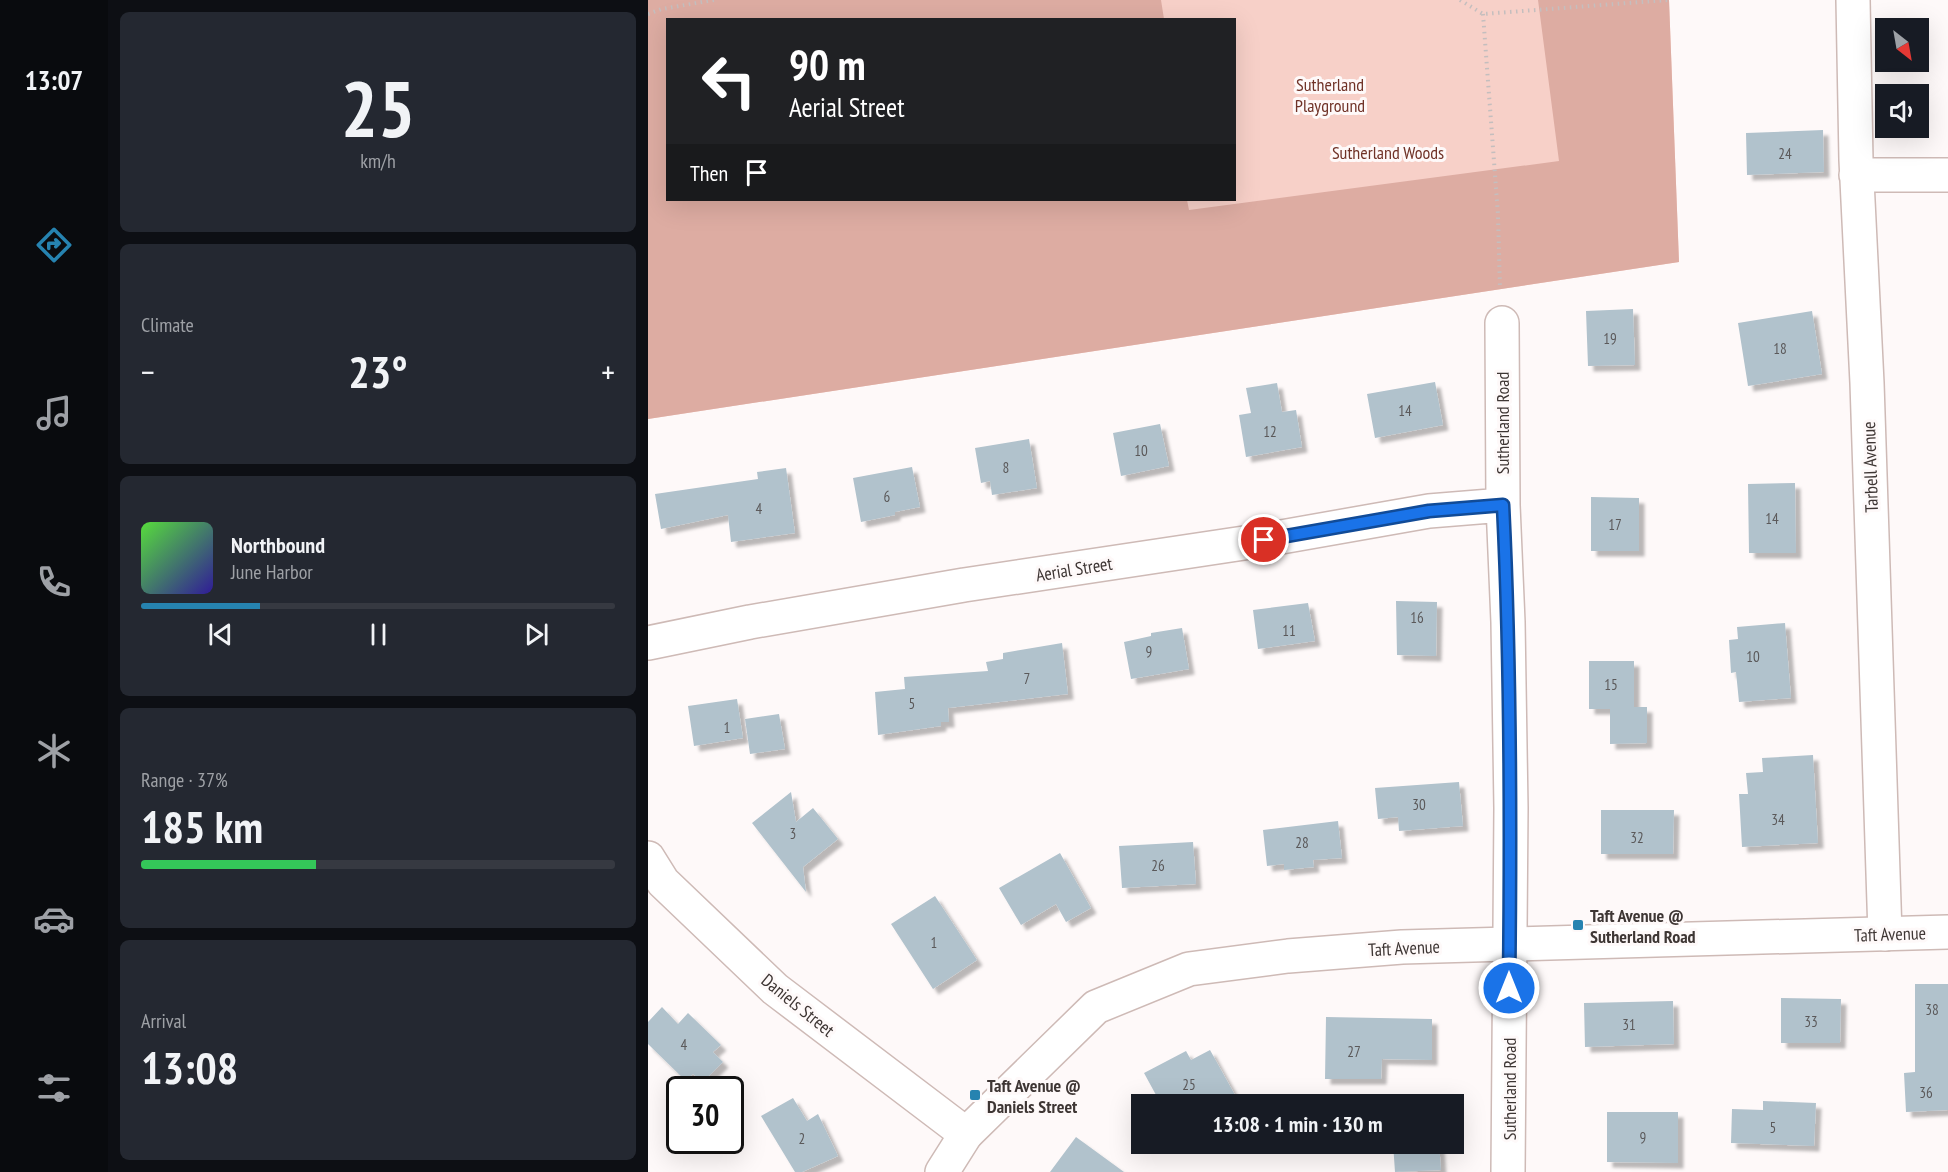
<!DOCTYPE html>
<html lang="en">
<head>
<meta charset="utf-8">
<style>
	body { margin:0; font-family:"PT Sans Narrow",sans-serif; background:#242831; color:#f1f3f6; height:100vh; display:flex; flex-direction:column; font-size:22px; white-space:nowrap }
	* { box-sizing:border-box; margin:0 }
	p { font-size:20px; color:#9ea1a6 }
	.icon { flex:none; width:33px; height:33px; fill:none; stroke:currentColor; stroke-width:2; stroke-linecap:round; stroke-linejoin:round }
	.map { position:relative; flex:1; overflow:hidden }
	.drawer { display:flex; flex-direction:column; gap:12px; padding:12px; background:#0d0f14; width:540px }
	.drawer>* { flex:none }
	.banner { position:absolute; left:18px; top:18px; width:570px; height:183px; border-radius:0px; box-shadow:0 6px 24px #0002; background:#202124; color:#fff; overflow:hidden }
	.needle { width:39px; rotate:149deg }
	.buttons { position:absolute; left:1227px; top:18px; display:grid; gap:12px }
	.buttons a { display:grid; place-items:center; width:54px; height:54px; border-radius:0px; background:#171b24; box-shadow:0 6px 24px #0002; font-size:30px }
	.speed { position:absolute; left:18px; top:1076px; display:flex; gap:12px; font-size:30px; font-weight:700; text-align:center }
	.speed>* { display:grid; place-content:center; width:78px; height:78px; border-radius:50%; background:#171b24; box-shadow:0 6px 24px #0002; line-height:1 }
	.speed .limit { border:3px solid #111; border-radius:9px; background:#fff; color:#111 }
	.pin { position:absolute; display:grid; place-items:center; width:51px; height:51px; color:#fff; margin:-26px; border:3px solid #fff; border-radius:50%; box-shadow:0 2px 6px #0007 }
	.me { position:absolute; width:66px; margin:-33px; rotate:0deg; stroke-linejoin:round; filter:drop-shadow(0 0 4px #0008) }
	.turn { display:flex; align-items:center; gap:21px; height:126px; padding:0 24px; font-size:27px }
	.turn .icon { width:78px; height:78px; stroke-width:2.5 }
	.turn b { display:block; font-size:42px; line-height:51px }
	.then { display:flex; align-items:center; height:57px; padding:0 24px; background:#0003; gap:12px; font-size:22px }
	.big { font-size:45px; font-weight:800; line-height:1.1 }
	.drawer .tile { flex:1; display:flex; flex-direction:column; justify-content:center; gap:9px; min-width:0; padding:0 21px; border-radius:9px; background:#242831 }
	.drawer .dial { align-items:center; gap:0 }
	.dial b { font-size:78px; line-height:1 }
	.song { display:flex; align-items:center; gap:18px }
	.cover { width:72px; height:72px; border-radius:9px; background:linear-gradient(135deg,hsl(110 70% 55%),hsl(250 70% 35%)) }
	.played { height:6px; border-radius:3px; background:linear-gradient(90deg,#2683b0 25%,#363941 25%) }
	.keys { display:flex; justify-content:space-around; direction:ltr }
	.heat { display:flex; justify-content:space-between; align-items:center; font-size:33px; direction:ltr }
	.charge { height:9px; border-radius:4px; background:linear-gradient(90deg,#34c759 37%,#363941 0) }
	.trip { position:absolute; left:483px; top:1094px; width:333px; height:60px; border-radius:0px; background:#171b24; box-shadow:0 6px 24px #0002; font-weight:800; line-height:60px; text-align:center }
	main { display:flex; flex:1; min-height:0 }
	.tabs { display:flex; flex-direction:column; width:108px; justify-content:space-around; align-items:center; background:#090b0e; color:#9ea1a6 }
	.tabs .icon { width:42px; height:42px }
	.tabs .on { color:#2683b0 }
	.tabs b { font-size:27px; color:#f1f3f6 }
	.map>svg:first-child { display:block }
	.green { fill:#f7d0c8; fill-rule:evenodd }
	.forest { fill:#ddaca2 }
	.building { fill:#b1c2cc; filter:url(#shadow) }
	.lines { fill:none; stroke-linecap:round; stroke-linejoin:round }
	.minor-casing { stroke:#cebab6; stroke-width:36 }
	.tertiary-casing { stroke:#cebab6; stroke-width:36 }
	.path { stroke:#c4bebe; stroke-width:4; stroke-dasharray:1.5 4.5; stroke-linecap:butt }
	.minor { stroke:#fff; stroke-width:33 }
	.tertiary { stroke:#fff; stroke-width:33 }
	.route-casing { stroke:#114b97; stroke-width:15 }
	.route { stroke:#1a73e8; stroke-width:10 }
	.poi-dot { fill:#2683b0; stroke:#fef9f9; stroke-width:2 }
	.labels { text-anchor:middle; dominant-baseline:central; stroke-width:6; stroke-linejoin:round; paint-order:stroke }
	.number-label { font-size:15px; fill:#5b595a }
	.park-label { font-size:18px; fill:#703227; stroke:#fef9f9 }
	.street-label { font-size:18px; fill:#3e3634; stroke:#fef9f9 }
	.poi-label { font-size:18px; font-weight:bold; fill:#3e3634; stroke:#fef9f9; text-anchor:start }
</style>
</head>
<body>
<main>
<nav class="tabs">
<b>13:07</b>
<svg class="icon on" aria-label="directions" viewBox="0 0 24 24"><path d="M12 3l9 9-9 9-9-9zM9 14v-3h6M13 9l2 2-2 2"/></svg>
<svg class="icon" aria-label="music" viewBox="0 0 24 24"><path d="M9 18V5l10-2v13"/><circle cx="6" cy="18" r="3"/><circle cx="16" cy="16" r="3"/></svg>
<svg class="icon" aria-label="phone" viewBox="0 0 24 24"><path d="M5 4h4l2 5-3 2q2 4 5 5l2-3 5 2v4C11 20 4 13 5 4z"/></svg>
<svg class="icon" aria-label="climate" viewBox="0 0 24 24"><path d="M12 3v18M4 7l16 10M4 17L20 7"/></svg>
<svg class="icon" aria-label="car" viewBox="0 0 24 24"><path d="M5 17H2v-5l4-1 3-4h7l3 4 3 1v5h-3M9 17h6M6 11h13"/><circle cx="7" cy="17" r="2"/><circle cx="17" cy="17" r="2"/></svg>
<svg class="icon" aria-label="filters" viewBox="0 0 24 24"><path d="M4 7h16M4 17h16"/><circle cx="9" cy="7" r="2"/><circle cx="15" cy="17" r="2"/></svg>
</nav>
<section class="drawer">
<div class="tile dial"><b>25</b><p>km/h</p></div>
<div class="tile"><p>Climate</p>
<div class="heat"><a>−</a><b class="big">23°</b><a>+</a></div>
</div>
<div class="tile">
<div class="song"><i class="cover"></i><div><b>Northbound</b><p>June Harbor</p></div></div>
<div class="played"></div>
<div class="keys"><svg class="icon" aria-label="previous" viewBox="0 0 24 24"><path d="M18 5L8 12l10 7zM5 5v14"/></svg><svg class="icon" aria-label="pause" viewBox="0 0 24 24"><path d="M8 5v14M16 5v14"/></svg><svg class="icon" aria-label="next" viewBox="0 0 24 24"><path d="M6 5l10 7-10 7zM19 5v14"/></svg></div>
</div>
<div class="tile"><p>Range · 37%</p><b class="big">185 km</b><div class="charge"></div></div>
<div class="tile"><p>Arrival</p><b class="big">13:08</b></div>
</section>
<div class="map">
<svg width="1300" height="1172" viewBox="0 0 1300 1172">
	<defs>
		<filter id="shadow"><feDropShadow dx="5.5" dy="5.5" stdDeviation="1.5" flood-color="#0004"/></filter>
	</defs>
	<rect width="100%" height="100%" fill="#fef9f9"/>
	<path class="green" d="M0,0h1021l10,262 -1031,157zM20,20h566v180h-566z"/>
	<path class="forest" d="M0,0h513l3,19 -496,1v180h519l2,10 370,-49 -21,-161h131l10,262 -1031,157z"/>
	<path class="building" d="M1175,130l1,42 -77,3 -1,-42z
		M985,309l2,56 -47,1 -2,-55z
		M1164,311l10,63 -74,12 -10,-63z
		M787,382l8,43 -68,13 -8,-44z
		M629,383l5,29 14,-2 6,37 -56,10 -7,-42 12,-2 -5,-25z
		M512,424l9,42 -48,10 -8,-43z
		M381,439l8,49 -45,7 -2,-14 -9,2 -6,-35z
		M264,467l8,40 -25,5v3l-34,7 -8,-44z
		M138,468l9,65 -64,9 -3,-27 -67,14 -6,-35 103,-15 -1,-7z
		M1147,483l1,70h-47l-1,-69z
		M943,497l48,1v53h-48z
		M748,601l41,1 -1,54 -39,-1z
		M660,603l7,38 -57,8 -5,-39z
		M1137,623l6,75 -52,4 -3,-30 -5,1 -2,-33 9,-1 -1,-12z
		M534,628l7,41 -58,10 -7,-37 27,-6v-3z
		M414,643l6,51 -120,14 1,14h-8v4l-63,9 -3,-43 30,-3 -1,-12 84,-6 -2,-9 17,-3v-6z
		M941,661h45v46h13v36l-37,1v-35h-21z
		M89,699l6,39 -49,8 -6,-40z
		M131,714l6,35 -35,5 -5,-35z
		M1165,755l5,88 -76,4 -3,-53h9l-2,-21 17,-1 -1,-14z
		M811,782l4,44 -64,5 -1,-14 -20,2 -3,-31z
		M143,792l5,30 17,-14 25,31 -35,28 3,25 -54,-69z
		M953,810h73l-1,44h-72z
		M690,821l4,37 -29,2 1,7 -30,3v-6l-17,2 -4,-36z
		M545,842l3,42 -74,4 -3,-42z
		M412,853l31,55 -25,14 -10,-18 -35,21 -22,-37z
		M287,896l42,64 -44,29 -42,-65z
		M1267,984h33v126l-42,2 -2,-39 11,-1z
		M1133,998l60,1 -1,44h-59z
		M1025,1001l1,43 -89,3 -1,-44z
		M14,1007l16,17 10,-11 33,32 -8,7 10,10 -20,20 -10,-8 -7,7 -38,-37v-22z
		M678,1017l106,2v41l-50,-1 -1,20h-56z
		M562,1050l25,45 -17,9h-57l-17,-31 42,-22 5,9z
		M145,1098l14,23 11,-7 20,42 -36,16h-7l-34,-56z
		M1115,1101l53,2 -2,43 -83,-3 1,-34 31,1z
		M959,1112h71v51l-71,-1z
		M428,1137l48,35h-74z
		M745,1143h46l2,27 -46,2z"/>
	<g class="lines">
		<g class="minor-casing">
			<path id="minor" d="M1205,0l3,160 11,223 18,551
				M1208,175h92
				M854,323l1,182 5,117 3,186 -3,364
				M0,643l102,-21 214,-37 300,-45 165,-29 74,-6
				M0,858l15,24 112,107 191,145"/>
		</g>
		<g class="tertiary-casing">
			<path id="tertiary" d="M294,1172l24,-38 130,-127 93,-38 99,-13 114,-9 546,-15"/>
		</g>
		<path class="path" d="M812,0l23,14 185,-14
			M0,14l14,-5 52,-9
			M835,14l15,201 2,74"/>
		<use href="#minor" class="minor"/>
		<use href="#tertiary" class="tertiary"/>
	</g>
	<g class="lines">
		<g class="route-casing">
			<path id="route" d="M616,540l165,-29 74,-6c8,161 8,322 6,483"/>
		</g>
		<use href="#route" class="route"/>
	</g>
	<g class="poi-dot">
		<rect x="924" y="919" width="12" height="12" rx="3"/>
		<rect x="321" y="1089" width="12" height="12" rx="3"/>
	</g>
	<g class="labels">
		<g class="number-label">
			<text x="1137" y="153">24</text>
			<text x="962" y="338">19</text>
			<text x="1132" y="348">18</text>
			<text x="757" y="410">14</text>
			<text x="622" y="431">12</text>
			<text x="493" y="450">10</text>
			<text x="358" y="467">8</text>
			<text x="239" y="496">6</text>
			<text x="111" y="508">4</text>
			<text x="1124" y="518">14</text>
			<text x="967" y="524">17</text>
			<text x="769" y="617">16</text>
			<text x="641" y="630">11</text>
			<text x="501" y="651">9</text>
			<text x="1105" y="656">10</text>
			<text x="379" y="678">7</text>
			<text x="963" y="684">15</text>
			<text x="264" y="703">5</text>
			<text x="79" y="727">1</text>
			<text x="771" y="804">30</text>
			<text x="1130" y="819">34</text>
			<text x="145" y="833">3</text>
			<text x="989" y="837">32</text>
			<text x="654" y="842">28</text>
			<text x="510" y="865">26</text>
			<text x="286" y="942">1</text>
			<text x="1284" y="1009">38</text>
			<text x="1163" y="1021">33</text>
			<text x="981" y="1024">31</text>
			<text x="36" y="1044">4</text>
			<text x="706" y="1051">27</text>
			<text x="541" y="1084">25</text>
			<text x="1278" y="1092">36</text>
			<text x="1125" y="1127">5</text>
			<text x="995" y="1137">9</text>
			<text x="154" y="1138">2</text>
		</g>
		<g class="park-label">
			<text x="682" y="84">Sutherland<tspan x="682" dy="21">Playground</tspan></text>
			<text x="740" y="152">Sutherland Woods</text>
		</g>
		<g class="street-label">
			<text transform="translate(854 423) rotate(-90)">Sutherland Road</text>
			<text transform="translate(1222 467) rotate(-92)">Tarbell Avenue</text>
			<text transform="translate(426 569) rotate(-9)">Aerial Street</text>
			<text transform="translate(1242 934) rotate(-2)">Taft Avenue</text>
			<text transform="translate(756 948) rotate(-3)">Taft Avenue</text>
			<text transform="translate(150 1005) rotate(39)">Daniels Street</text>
			<text transform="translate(861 1089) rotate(-90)">Sutherland Road</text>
		</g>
		<g class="poi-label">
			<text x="942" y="915">Taft Avenue @<tspan x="942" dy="21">Sutherland Road</tspan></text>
			<text x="339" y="1085">Taft Avenue @<tspan x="339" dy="21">Daniels Street</tspan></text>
		</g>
	</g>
</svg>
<div class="buttons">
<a><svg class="needle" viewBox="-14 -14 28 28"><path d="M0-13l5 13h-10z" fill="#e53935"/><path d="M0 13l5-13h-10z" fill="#9ea1a6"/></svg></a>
<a><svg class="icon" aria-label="sound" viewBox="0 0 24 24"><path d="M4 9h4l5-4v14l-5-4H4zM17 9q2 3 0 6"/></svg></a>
</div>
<div class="speed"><div class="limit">30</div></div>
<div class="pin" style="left:616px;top:540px;background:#d93025"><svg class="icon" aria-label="arrive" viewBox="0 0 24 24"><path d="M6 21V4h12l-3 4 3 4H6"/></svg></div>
<svg class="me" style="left:861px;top:988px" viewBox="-20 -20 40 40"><circle r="17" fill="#1a73e8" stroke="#fff" stroke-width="3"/><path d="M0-11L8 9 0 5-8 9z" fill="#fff"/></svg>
<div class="trip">13:08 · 1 min · 130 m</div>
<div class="banner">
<div class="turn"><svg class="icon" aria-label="left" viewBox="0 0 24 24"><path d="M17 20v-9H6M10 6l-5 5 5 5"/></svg><div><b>90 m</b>Aerial Street</div></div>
<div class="then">Then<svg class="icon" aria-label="arrive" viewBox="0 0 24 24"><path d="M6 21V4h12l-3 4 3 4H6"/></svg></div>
</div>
</div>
</main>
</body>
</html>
